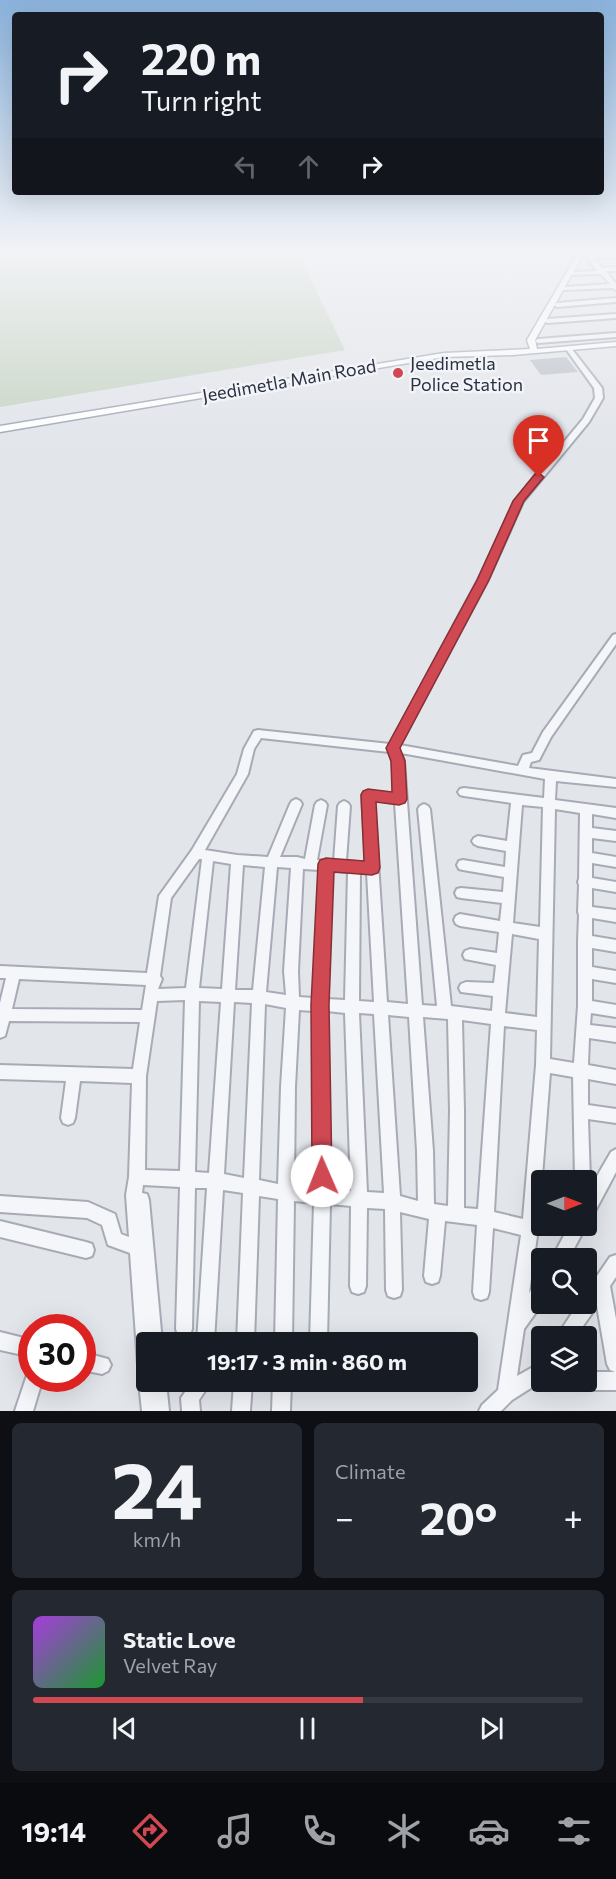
<!DOCTYPE html>
<html lang="en">
<head>
<meta charset="utf-8">
<style>
	body { margin:0; font-family:Commissioner,sans-serif; background:#242831; color:#f1f3f6; height:100vh; display:flex; flex-direction:column; font-size:22px; white-space:nowrap }
	* { box-sizing:border-box; margin:0 }
	p { font-size:20px; color:#9ea1a6 }
	.icon { flex:none; width:33px; height:33px; fill:none; stroke:currentColor; stroke-width:2; stroke-linecap:round; stroke-linejoin:round }
	.map { position:relative; height:1411px; overflow:hidden }
	.details { display:flex; flex-direction:column; gap:12px; padding:12px; background:#0d0f14; flex:1 }
	.details>* { flex:none }
	.banner { position:absolute; left:12px; top:12px; width:592px; height:183px; border-radius:6px; box-shadow:0 6px 24px #0002; background:#171b24; color:#f1f3f6; overflow:hidden }
	.needle { width:39px; rotate:90deg }
	.tools { position:absolute; left:531px; top:1170px; display:grid; gap:12px }
	.tools a { display:grid; place-items:center; width:66px; height:66px; border-radius:6px; background:#171b24; box-shadow:0 6px 24px #0002; font-size:30px }
	.speed { position:absolute; left:18px; top:1314px; display:flex; gap:12px; font-size:30px; font-weight:700; text-align:center }
	.speed>* { display:grid; place-content:center; width:78px; height:78px; border-radius:50%; background:#171b24; box-shadow:0 6px 24px #0002; line-height:1 }
	.speed .limit { border:9px solid #d22; background:#fff; color:#111 }
	.pin { position:absolute; display:grid; place-items:center; width:51px; height:51px; color:#fff; margin:-62px -26px; border-radius:50% 50% 50% 0; rotate:-45deg; box-shadow:0 0 6px #0007 }
	.pin .icon { rotate:45deg }
	.me { position:absolute; width:66px; margin:-33px; rotate:359deg; stroke-linejoin:round; filter:drop-shadow(0 0 4px #0008) }
	.turn { display:flex; align-items:center; gap:21px; height:126px; padding:0 30px; font-size:27px }
	.turn .icon { width:78px; height:78px; stroke-width:2.5 }
	.turn b { display:block; font-size:42px; line-height:51px }
	.lanes { display:flex; align-items:center; height:57px; padding:0 30px; background:#0003; justify-content:center; gap:30px; direction:ltr }
	.lanes .off { opacity:.35 }
	.big { font-size:45px; font-weight:700; line-height:1.1 }
	.details .card { flex:1; display:flex; flex-direction:column; justify-content:center; gap:9px; min-width:0; padding:0 21px; border-radius:9px; background:#242831 }
	.details .dial { align-items:center; gap:0 }
	.dial b { font-size:78px; line-height:1 }
	.song { display:flex; align-items:center; gap:18px }
	.cover { width:72px; height:72px; border-radius:9px; background:linear-gradient(135deg,hsl(280 70% 55%),hsl(130 70% 35%)) }
	.played { height:6px; border-radius:3px; background:linear-gradient(90deg,#cf4852 60%,#363941 60%) }
	.keys { display:flex; justify-content:space-around; direction:ltr }
	.heat { display:flex; justify-content:space-between; align-items:center; font-size:33px; direction:ltr }
	.details .tiles { flex:1; display:grid; gap:12px; grid-template-columns:1fr 1fr }
	.card:last-child { grid-column:span 2 }
	.trip { position:absolute; left:136px; top:1332px; width:342px; height:60px; border-radius:6px; background:#171b24; box-shadow:0 6px 24px #0002; font-weight:700; line-height:60px; text-align:center }
	.tab-bar { display:flex; height:96px; justify-content:space-around; align-items:center; background:#090b0e; color:#9ea1a6 }
	.tab-bar .icon { width:42px; height:42px }
	.tab-bar .selected { color:#cf4852 }
	.tab-bar b { font-size:27px; color:#f1f3f6 }
	.map>svg:first-child { display:block }
	.green { fill:#c6d4c3 }
	.building { fill:#bcc0ca }
	.lines { fill:none; stroke-linecap:round; stroke-linejoin:round }
	.minor-casing { stroke:#a7abb5; stroke-width:4 }
	.major-casing { stroke:#a1a8b6; stroke-width:3 }
	.minor { fill:#f5f6f9; fill-rule:evenodd }
	.major { fill:#fff; fill-rule:evenodd }
	.route { fill:#cf4852; stroke:#872f35; stroke-width:1.5 }
	.poi-dot { fill:#cf4852; stroke:#f2f4f8; stroke-width:2 }
	.labels { text-anchor:middle; dominant-baseline:central; stroke-width:5; stroke-linejoin:round; paint-order:stroke }
	.far-poi-label { font-size:18px; fill:#2a3143; stroke:#f2f4f8; text-anchor:start }
	.far-street-label { font-size:18px; fill:#2a3143; stroke:#f2f4f8 }
</style>
</head>
<body>
<div class="map">
<svg width="616" height="1411" viewBox="0 0 616 1411">
	<rect width="100%" height="100%" fill="#e2e5ea"/>
	<path class="green" d="M0,251h297l48,99 -345,57z"/>
	<path class="building" d="M566,357l12,15 -37,3 -11,-15z"/>
	<g class="lines">
		<g class="minor-casing">
			<path id="minor" d="M582,251h6l4,4 24,-2v4l-22,1 8,10 14,-1v4h-10l10,13v6l-3,-2 -50,2v-2l2,-1 45,-3 -9,-10 -31,1 -1,-1 3,-2 25,-1z
				M616,298v4l-59,5 -3,-2 3,-2z
				M616,314v4l-69,5 -3,-2 3,-2z
				M616,333v4l-78,6 -3,-2 3,-2z
				M569,347l2,1 31,40 1,10 -14,24 -66,80 -35,78 -88,165 118,21 5,-11 9,-2 11,-21 70,-97 3,-1v10l-65,93 -12,23 -8,2 -2,6 87,11v8l-60,-6 -1,19 61,8v10l-24,-4v14l24,3v10l-24,-3v15l24,4v10l-24,-4v15l24,4v10l-24,-4v19l24,3v12l-24,-4v18l24,4v12l-24,-4v19l24,4v12l-24,-4v22l24,4v12l-25,-4 -1,12 26,3v14l-27,-4 -1,27 28,5v14l-28,-5v26l28,4v14l-28,-4 2,61 -4,6v-6h-11l-2,-103 -23,-4 -12,156 -9,64 7,-11 6,-2v24l-18,25 -7,47 25,-14v19l-30,19 -11,11h-22l3,-6 16,-15 23,-155 -28,-7 -4,64 -2,6 -6,2 -6,-2 -2,-6 4,-67 -32,-4 -5,55 -2,6 -6,2 -6,-2 -2,-6 5,-57 -29,-7 2,78 -2,6 -6,2 -6,-2 -2,-6 -1,-81 -18,-1 -1,78 -2,6 -6,2 -6,-2 -2,-6 1,-80 -21,-2 -3,138h-17l4,-139 -20,-2 -2,141h-17l3,-143 -19,-3 -5,146h-17l6,-149 -20,-3 -9,152h-17l10,-154h-12l-3,141 -2,6 -6,2 -6,-2 -2,-6 4,-142 -37,-2 -1,8 5,1 2,6 13,142h-15v32l-6,-3 -3,-6 -8,-112 -22,-8 -6,-20 -15,-7 -87,-6v-16l88,6 27,12 6,20 8,3 -3,-42 3,-18 3,-94 -52,-2 -5,37 -2,5 -5,2 -5,-2 -2,-5 5,-37 -66,-2v-14l133,4 7,-47 -131,-1 -4,15 -5,2v-35l6,-25h-6v-12l147,7 12,-77 33,-46 45,-76 7,-25 10,-18 4,-1 132,14 88,-164 37,-79 68,-82 12,-21 -1,-10 -28,-39zM261,738l128,14 3,9 3,33 -27,-3 -4,1 -2,3 4,68 -20,-2 4,-55 -2,-3 -4,-2 -4,2 -2,3 -4,55 -17,-1 10,-55 -2,-3 -4,-2 -4,2 -2,3 -10,54 -8,-2h-17l22,-53 -2,-3 -4,-2 -4,2 -2,3 -22,53 -31,-2 -32,-5 43,-76 6,-25zM401,753l144,26 -1,19 -80,-10 -4,1 -2,3 2,3 4,1 47,7 -4,38 -29,-5 -4,2 -2,3 2,3 4,2 28,5 -1,16 -42,-7 -4,1 -2,4 2,4 4,1 41,7 -1,15 -42,-4 -4,1 -2,4 2,4 4,1 41,5 -2,18 -40,-7 -4,2 -2,4 2,4 4,2 39,6 -2,21 -27,-4 -5,2 -2,4 2,4 31,6 -2,18 -28,-1 -5,2 -2,4 2,4 32,4 -1,15 -41,-5 -21,-197 -2,-3 -4,-2 -4,2 -2,3 19,197 -15,-1 -18,-244zM374,800l21,3 13,201 -21,-2zM522,805l21,2 -3,120 -27,-4zM555,809l25,4 -1,66 -1,3 1,3 -1,27 1,3 -1,26v65l-4,57 -24,-4zM199,859h3l-16,129 -28,1 4,-10 -2,-3 11,-78zM213,861l18,3 -9,125 -23,-1zM243,865l22,2 -12,123h-18zM277,867l14,1 -7,103 2,24 -20,-3zM303,869l17,1 -6,128 -15,-1 -1,-26zM332,871l16,1 -3,128 -18,-1zM360,872l7,1 7,129 -15,-1zM512,934l27,5 -2,78 -32,-4zM19,979l127,6 -4,25 -130,-1zM185,1000l-5,171 -35,-1 1,-94 11,-75zM199,1001l22,1 -12,171 -14,-1zM234,1002l18,1 -8,175 -20,-4zM265,1004l21,4 -5,79 -3,97 -19,-4zM299,1010l14,1 1,177 -20,-2 1,-99zM327,1011l18,2 6,178 -21,-2zM359,1013l15,1 10,179 -17,-1zM388,1015l21,2 8,134 1,50 -18,-5zM423,1017l25,2 2,92 -2,95 -14,-2 -1,-53zM462,1020l29,4 -13,185 -14,-1v-97zM504,1026l33,4 -1,35 -13,154 -29,-7z
				M616,1149v23l-24,45 -6,2v-24l25,-43z
				M0,1221l86,21 6,2 2,6 -2,6 -6,2 -86,-21z
				M569,1226h17l-17,32h-17z
				M616,1255v22l-6,9 6,33v71h-30l-6,-3 -3,-5h9v-10h29l-5,-2 -3,-6 -10,-58 -21,30h-19l21,-32h8v-12l24,-35z
				M0,1332l32,8v17l-32,-7z
				M82,1352l26,7 3,6 -3,6 -6,3 -20,-4z
				M32,1370v8h11l-10,33h-18l13,-39z
				M147,1374v8h19l3,29h-27l-3,-29 3,-6z
				M192,1382h19l-12,18 1,11h-18l-1,-13z
				M234,1382h18l-2,29h-18z
				M273,1382h18l-1,29h-18z"/>
		</g>
		<g class="major-casing">
			<path id="major" d="M579,251h6l-50,89 2,9 79,-7v4l-103,9 -69,2 -444,75v-6l444,-73 86,-4 -3,-9z"/>
		</g>
		<use href="#minor" class="minor"/>
		<use href="#major" class="major"/>
	</g>
	<linearGradient id="sky" x2="0" y2="1"><stop stop-color="#8ab2dc"/><stop offset="0.56" stop-color="#f2f3f6"/><stop offset="1" stop-color="#f2f3f6" stop-opacity="0"/></linearGradient>
	<rect width="616" height="449" fill="url(#sky)"/>
	<path class="route" d="M539,473l5,4 -20,24 -35,79 -89,168 5,13 2,38 -2,4 -6,2 -23,-3 4,66 -2,5 -6,2 -38,-3 -5,133 3,171 -3,7 -7,3 -7,-3 -3,-7 -1,-171 7,-141 2,-4 6,-2 38,3 -3,-66 2,-4 5,-2 24,3 -1,-31 -5,-13 91,-168 36,-79 22,-27z"/>
	<circle class="poi-dot" cx="398" cy="373" r="6"/>
	<g class="labels">
		<g class="far-poi-label">
			<text x="410" y="363">Jeedimetla<tspan x="410" dy="21">Police Station</tspan></text>
		</g>
		<g class="far-street-label">
			<text transform="translate(289 380) rotate(-10)">Jeedimetla Main Road</text>
		</g>
	</g>
</svg>
<div class="tools">
<a><svg class="needle" viewBox="-14 -14 28 28"><path d="M0-13l5 13h-10z" fill="#e53935"/><path d="M0 13l5-13h-10z" fill="#9ea1a6"/></svg></a>
<a><svg class="icon" aria-label="search" viewBox="0 0 24 24"><circle cx="10" cy="10" r="6"/><path d="M15 15l6 6"/></svg></a>
<a><svg class="icon" aria-label="layers" viewBox="0 0 24 24"><path d="M12 4l9 5-9 5-9-5zM3 14l9 5 9-5"/></svg></a>
</div>
<div class="speed"><div class="limit">30</div></div>
<div class="pin" style="left:539px;top:477px;background:#d93025"><svg class="icon" aria-label="arrive" viewBox="0 0 24 24"><path d="M6 21V4h12l-3 4 3 4H6"/></svg></div>
<svg class="me" style="left:322px;top:1176px" viewBox="-20 -20 40 40"><circle r="19" fill="#fff"/><path d="M0-13L10 11 0 6-10 11z" fill="#cf4852"/></svg>
<div class="trip">19:17 · 3 min · 860 m</div>
<div class="banner">
<div class="turn"><svg class="icon" aria-label="right" viewBox="0 0 24 24"><path d="M7 20v-9h11M14 6l5 5-5 5"/></svg><div><b>220 m</b>Turn right</div></div>
<div class="lanes"><svg class="icon off" aria-label="left" viewBox="0 0 24 24"><path d="M17 20v-9H6M10 6l-5 5 5 5"/></svg><svg class="icon off" aria-label="ahead" viewBox="0 0 24 24"><path d="M12 20V5M6 11l6-6 6 6"/></svg><svg class="icon" aria-label="right" viewBox="0 0 24 24"><path d="M7 20v-9h11M14 6l5 5-5 5"/></svg></div>
</div>
</div>
<section class="details">
<div class="tiles">
<div class="card dial"><b>24</b><p>km/h</p></div>
<div class="card"><p>Climate</p>
<div class="heat"><a>−</a><b class="big">20°</b><a>+</a></div>
</div>
<div class="card">
<div class="song"><i class="cover"></i><div><b>Static Love</b><p>Velvet Ray</p></div></div>
<div class="played"></div>
<div class="keys"><svg class="icon" aria-label="previous" viewBox="0 0 24 24"><path d="M18 5L8 12l10 7zM5 5v14"/></svg><svg class="icon" aria-label="pause" viewBox="0 0 24 24"><path d="M8 5v14M16 5v14"/></svg><svg class="icon" aria-label="next" viewBox="0 0 24 24"><path d="M6 5l10 7-10 7zM19 5v14"/></svg></div>
</div>
</div>
</section>
<nav class="tab-bar">
<b>19:14</b>
<svg class="icon selected" aria-label="directions" viewBox="0 0 24 24"><path d="M12 3l9 9-9 9-9-9zM9 14v-3h6M13 9l2 2-2 2"/></svg>
<svg class="icon" aria-label="music" viewBox="0 0 24 24"><path d="M9 18V5l10-2v13"/><circle cx="6" cy="18" r="3"/><circle cx="16" cy="16" r="3"/></svg>
<svg class="icon" aria-label="phone" viewBox="0 0 24 24"><path d="M5 4h4l2 5-3 2q2 4 5 5l2-3 5 2v4C11 20 4 13 5 4z"/></svg>
<svg class="icon" aria-label="climate" viewBox="0 0 24 24"><path d="M12 3v18M4 7l16 10M4 17L20 7"/></svg>
<svg class="icon" aria-label="car" viewBox="0 0 24 24"><path d="M5 17H2v-5l4-1 3-4h7l3 4 3 1v5h-3M9 17h6M6 11h13"/><circle cx="7" cy="17" r="2"/><circle cx="17" cy="17" r="2"/></svg>
<svg class="icon" aria-label="filters" viewBox="0 0 24 24"><path d="M4 7h16M4 17h16"/><circle cx="9" cy="7" r="2"/><circle cx="15" cy="17" r="2"/></svg>
</nav>
</body>
</html>
